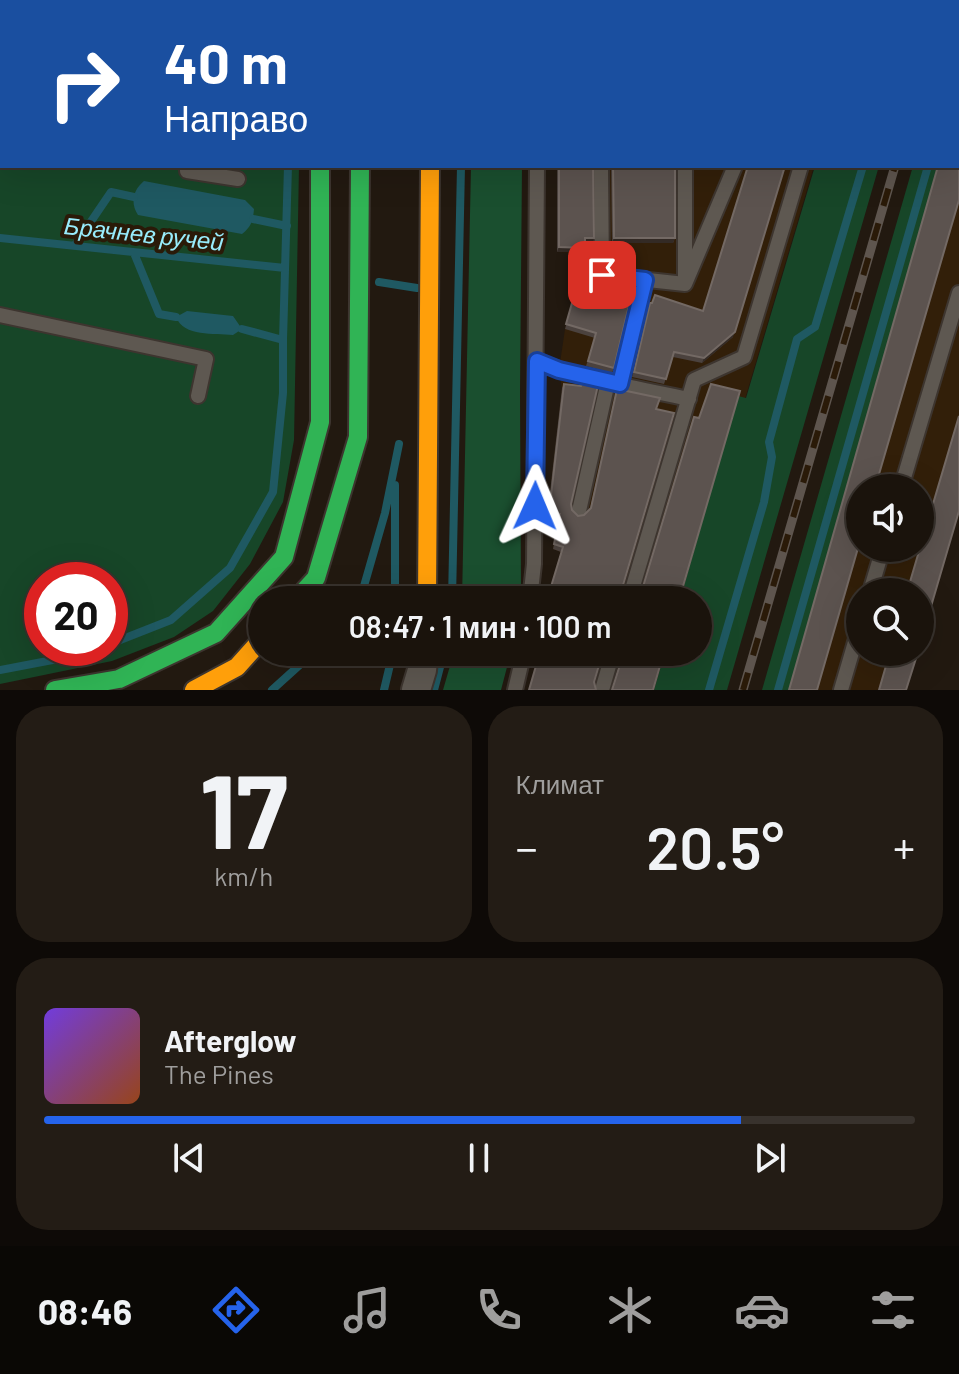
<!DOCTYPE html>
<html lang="ru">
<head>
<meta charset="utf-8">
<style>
	body { margin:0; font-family:Barlow,sans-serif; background:#231c15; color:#f1f3f6; height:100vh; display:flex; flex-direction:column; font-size:30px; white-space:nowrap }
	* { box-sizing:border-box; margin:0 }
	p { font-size:26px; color:#9f9e9d }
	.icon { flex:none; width:44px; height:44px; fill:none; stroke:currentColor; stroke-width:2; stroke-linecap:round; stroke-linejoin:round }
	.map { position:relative; height:690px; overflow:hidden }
	.details { display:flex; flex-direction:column; gap:16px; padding:16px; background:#0e0a07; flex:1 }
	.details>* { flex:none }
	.top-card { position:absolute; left:0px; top:0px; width:960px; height:168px; box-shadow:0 8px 32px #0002,0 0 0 2px #38322d; background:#1a4fa0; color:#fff; overflow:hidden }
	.buttons { position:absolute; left:846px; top:474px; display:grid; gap:16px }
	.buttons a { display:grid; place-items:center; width:88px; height:88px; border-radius:50%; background:#1a130c; box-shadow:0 8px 32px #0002,0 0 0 2px #38322d; font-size:40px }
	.speed { position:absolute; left:24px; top:562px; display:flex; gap:16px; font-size:40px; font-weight:700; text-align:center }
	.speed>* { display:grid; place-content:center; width:104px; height:104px; border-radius:50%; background:#1a130c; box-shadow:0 8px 32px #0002,0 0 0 2px #38322d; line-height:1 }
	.speed .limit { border:12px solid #d22; background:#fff; color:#111 }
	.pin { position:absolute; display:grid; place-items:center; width:68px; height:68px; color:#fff; margin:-34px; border-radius:16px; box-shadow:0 4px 12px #0006 }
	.me { position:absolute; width:88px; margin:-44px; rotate:1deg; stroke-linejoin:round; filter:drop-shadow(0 0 6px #0008) }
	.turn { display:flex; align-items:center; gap:28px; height:168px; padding:0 32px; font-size:36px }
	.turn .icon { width:104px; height:104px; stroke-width:2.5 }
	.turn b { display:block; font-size:56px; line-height:68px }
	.big { font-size:60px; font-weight:600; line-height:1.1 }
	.details .tile { flex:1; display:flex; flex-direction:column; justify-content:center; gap:12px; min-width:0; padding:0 28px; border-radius:32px; background:#231c15 }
	.details .dial { align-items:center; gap:0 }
	.dial b { font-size:104px; line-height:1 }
	.song { display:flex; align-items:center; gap:24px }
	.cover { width:96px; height:96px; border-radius:12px; background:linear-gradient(135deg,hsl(260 70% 55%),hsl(20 70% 35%)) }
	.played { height:8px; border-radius:4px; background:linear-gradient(90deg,#2563eb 80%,#38322d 80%) }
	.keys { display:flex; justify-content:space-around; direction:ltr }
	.heat { display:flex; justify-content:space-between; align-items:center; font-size:44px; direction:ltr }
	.details .tiles { flex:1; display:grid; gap:16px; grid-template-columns:1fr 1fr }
	.tile:last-child { grid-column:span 2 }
	.trip { position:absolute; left:248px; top:586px; width:464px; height:80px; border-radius:40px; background:#1a130c; box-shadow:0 8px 32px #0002,0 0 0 2px #38322d; font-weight:600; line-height:80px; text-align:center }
	.menu { display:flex; height:128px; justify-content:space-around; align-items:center; background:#0a0805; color:#9f9e9d }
	.menu .icon { width:56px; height:56px }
	.menu .active { color:#2563eb }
	.menu b { font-size:36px; color:#f1f3f6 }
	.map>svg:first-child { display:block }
	.built { fill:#321f09; fill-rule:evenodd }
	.green { fill:#174628; fill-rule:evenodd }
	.forest { fill:#1a4f2f }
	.water { fill:#1f5962 }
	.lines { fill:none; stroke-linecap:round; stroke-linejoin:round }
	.stream { stroke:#1f5962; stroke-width:8 }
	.lane-casing { stroke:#3d352f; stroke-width:18 }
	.street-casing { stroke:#3d352f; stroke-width:32 }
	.fast-casing { stroke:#3d352f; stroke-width:22 }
	.slow-casing { stroke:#3d352f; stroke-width:22 }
	.lane { stroke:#5e5851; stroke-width:14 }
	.street { stroke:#5e5851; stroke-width:28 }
	.fast { stroke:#30b455; stroke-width:18 }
	.slow { stroke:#ff9f0a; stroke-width:18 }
	.rail-casing { stroke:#5e554e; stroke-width:9 }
	.rail { stroke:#2a1a08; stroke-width:6; stroke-dasharray:18; stroke-linecap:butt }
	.wall { fill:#4b423e }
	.shaded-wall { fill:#332a25 }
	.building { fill:#5c534f; stroke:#736964; stroke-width:2 }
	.route-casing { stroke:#184099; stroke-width:20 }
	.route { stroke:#2563eb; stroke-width:14 }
	.labels { text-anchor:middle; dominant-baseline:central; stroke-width:8; stroke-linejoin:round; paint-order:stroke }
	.water-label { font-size:24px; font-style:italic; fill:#98ecfc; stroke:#2a1a08 }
</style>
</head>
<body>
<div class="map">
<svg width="959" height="690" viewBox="0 0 959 690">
	<rect width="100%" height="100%" fill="#221910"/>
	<path class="built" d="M959,93v417l-39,82h-60v60h57l-11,38h-117l169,-524zM860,488h60v60h-60z
		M557,166h257l-69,233 -7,-2 -58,203h-133l14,-48 -8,-3 5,-30 -11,-1 15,-129 -3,-19 6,-41 11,-42 7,-34 -26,-1z"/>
	<path class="green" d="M0,0h301v2h-299v164h297l-5,274 -11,62 -33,62 -37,47 -39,26 -62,24 -112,23zM42,580h68v68h-68z
		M815,166h64l-152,524h-73l11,-38h33v-52h-18l58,-204 8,2z
		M913,166h25l-149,524h-27z"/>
	<path class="forest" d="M471,166h51l-2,226 1,196 -2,12h-57z
		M454,652h57l-10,38h-58z"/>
	<path class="water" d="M144,181l101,19 9,9c-1,12 -3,18 -12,25l-104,-19c-8,-12 -5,-25 6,-34z
		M187,311l46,5 9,13 -9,6c-19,-2 -49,2 -57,-18z"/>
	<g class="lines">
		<path class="stream" d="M465,2v-2
			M911,2v-2
			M958,62l1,-3
			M253,219l34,7
			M0,238l285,30
			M75,245l36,-53 23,5
			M134,253l25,61 17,3
			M379,282l38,6
			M242,329l41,11
			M395,485v115
			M354,600l10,-14 21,-73 14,-69
			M452,600l9,-434
			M110,644l61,-24 59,-52 43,-76 10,-99v-53l5,-174
			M0,670l84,-16 17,-6
			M272,690l42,-38
			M384,690l9,-38
			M434,690l10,-38
			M709,690l55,-188 8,-45 -3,-15 28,-103 18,-12 48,-161
			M778,690l150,-524"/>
		<g class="lane-casing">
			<path id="lane" d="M600,0v2
				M750,0v2
				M217,2v-2
				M538,2v-2
				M686,2v-2
				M850,2v-2
				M188,166l-1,5 51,8
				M601,166l1,109 83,9
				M685,278v-112
				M685,284l50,-118
				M0,315l206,44 -8,37
				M537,361c48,19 101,27 152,38
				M620,384l25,-104
				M901,488l58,-195
				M579,511l29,-129
				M870,592l13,-44
				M530,600l4,-36 3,-398
				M629,600l65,-220 50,-23 57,-191
				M515,690l9,-38
				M602,690l11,-38
				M841,690l19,-65"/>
		</g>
		<g class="street-casing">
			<path id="street" d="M431,2l1,-2
				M416,690l6,-20 2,-18"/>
		</g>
		<g class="fast-casing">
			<path id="fast" d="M320,0v2
				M361,0v2
				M296,600l20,-22 42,-141 2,-271
				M55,690l64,-11 97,-46 68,-76 36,-135v-256"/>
		</g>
		<g class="slow-casing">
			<path id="slow" d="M427,600l3,-434
				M194,690l43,-23 25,-28"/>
		</g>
		<use href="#lane" class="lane"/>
		<use href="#street" class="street"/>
		<use href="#fast" class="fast"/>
		<use href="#slow" class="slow"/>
		<g class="rail-casing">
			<path id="rail" d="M943,2v-2
				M743,690l152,-524"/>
		</g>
		<use href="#rail" class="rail"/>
	</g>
	<path class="wall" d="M557,166h36l-1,77h-7l-2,9h-26z
		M611,166h64v72l-2,5h-61z
		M578,282l36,86 -2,5 -26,-7 9,-28 -30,-9z
		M649,308l54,2 30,27 -31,26 -29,-6 -9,27 -32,-7z
		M583,381l15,4 -27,119 1,6 6,6 6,-1 6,-6 27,-120 43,9 -4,11 18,4 -53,179 2,8h-76l14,-48 -8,-3 6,-30 -12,-1 15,-130 2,-4 17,2z"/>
	<path class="shaded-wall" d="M585,238h9l-2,5h-9z
		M614,238h61l-2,5h-61z
		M559,247l26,1 -2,4h-26z
		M735,332l-2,5 -31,26 2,-5z
		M549,513l11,1 -1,5 -12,-1z"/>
	<path class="building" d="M559,0h34l1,2h-35z
		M611,0h68l1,2h-70z
		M697,0h40v2h-41z
		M773,0h62v2h-63z
		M959,93v107l-84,288h-15v53l-43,149h-28l149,-524h20z
		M559,166h34l1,72h-9v10l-26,-1z
		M613,166h62v72h-61z
		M748,166h37l-50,166 -31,26 -30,-6 -8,27 -32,-7 16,-69h2l3,-8 48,16z
		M578,282l53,15 -17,71 -26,-7 8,-28 -30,-9z
		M583,381l15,4 -27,119 1,6 6,6 6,-1 7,-7 26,-119 43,9 -4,11 18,4 -53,179 2,8h-76l16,-53 -9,-3 6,-30 -11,-1 15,-129 17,2z
		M711,384l29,7 -61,209h-40l55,-183 5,1z
		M959,416v95l-39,133v-52h-13z
		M540,652h63l-9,30 2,8h-67z
		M624,652h40l-11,38h-41z
		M890,652h28l-12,38h-27z"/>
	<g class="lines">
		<g class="route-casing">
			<path id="route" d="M535,506l2,-145 22,9 61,14 25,-104 -43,-5"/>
		</g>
		<use href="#route" class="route"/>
	</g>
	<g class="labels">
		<g class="water-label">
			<text transform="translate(144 233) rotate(6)">Брачнев ручей</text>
		</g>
	</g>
</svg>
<div class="buttons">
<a><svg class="icon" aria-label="sound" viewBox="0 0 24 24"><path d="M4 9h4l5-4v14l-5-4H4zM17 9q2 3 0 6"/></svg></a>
<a><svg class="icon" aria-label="search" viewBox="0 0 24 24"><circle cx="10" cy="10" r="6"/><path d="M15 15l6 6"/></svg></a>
</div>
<div class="speed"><div class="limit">20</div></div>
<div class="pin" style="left:602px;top:275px;background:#d93025"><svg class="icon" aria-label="arrive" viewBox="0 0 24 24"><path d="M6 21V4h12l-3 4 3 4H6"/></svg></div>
<svg class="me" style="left:535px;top:506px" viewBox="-20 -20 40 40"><path d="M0-17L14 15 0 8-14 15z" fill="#2563eb" stroke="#fff" stroke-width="4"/></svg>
<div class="trip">08:47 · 1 мин · 100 m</div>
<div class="top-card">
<div class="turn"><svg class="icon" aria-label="right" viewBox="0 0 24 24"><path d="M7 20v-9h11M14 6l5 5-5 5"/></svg><div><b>40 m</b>Направо</div></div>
</div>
</div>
<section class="details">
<div class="tiles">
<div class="tile dial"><b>17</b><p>km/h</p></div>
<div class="tile"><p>Климат</p>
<div class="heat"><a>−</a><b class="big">20.5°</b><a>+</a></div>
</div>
<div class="tile">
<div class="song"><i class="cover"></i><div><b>Afterglow</b><p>The Pines</p></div></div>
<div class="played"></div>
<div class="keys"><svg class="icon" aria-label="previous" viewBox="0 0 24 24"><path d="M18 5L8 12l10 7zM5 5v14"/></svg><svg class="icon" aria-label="pause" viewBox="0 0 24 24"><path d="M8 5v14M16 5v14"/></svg><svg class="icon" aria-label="next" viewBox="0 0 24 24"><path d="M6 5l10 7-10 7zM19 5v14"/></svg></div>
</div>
</div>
</section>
<nav class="menu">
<b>08:46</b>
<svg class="icon active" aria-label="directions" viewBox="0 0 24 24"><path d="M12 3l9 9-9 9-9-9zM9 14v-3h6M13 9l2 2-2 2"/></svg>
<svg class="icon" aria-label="music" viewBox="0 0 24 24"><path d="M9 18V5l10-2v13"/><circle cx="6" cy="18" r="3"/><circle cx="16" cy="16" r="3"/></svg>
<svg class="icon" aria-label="phone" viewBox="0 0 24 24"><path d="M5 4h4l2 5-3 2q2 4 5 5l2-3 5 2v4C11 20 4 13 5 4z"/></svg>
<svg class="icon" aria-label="climate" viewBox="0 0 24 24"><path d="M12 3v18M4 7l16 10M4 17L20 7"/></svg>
<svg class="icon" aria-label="car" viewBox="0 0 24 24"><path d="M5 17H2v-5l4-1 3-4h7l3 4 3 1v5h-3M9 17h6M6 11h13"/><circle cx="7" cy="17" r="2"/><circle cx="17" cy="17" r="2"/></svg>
<svg class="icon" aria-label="filters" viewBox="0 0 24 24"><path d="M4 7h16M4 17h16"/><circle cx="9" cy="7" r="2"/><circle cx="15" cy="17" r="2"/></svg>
</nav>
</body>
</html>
